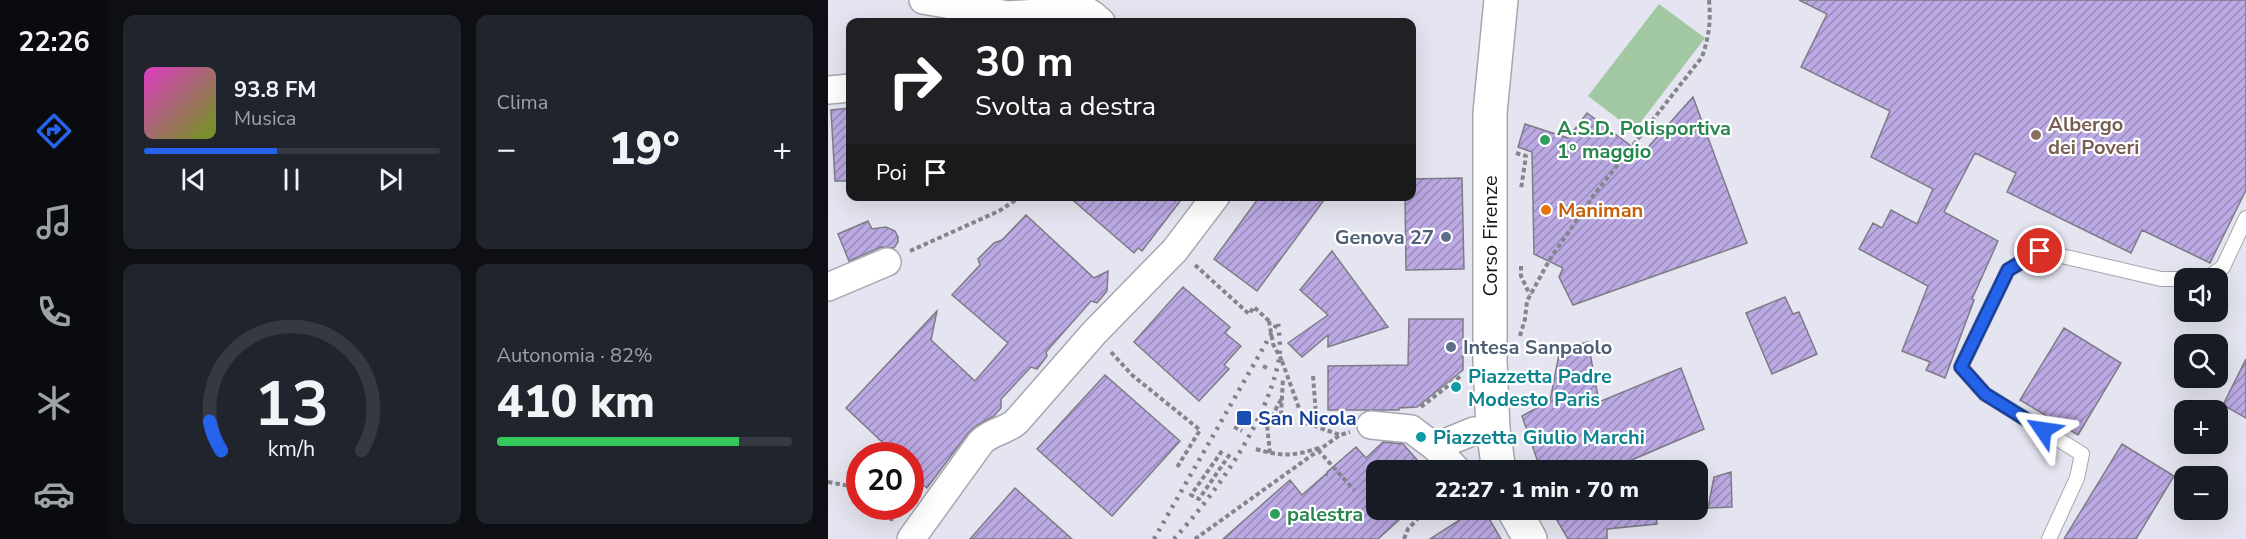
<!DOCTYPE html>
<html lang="it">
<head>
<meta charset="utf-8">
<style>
	body { margin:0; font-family:"Nunito Sans",sans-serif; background:#20242c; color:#f1f3f6; height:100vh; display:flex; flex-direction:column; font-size:22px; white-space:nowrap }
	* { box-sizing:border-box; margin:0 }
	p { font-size:20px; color:#9ea1a6 }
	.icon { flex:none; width:33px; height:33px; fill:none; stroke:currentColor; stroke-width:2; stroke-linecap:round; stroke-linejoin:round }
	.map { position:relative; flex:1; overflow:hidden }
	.drawer { display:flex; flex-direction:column; gap:15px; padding:15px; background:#0d0f14; width:720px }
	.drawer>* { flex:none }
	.top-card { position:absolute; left:18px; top:18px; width:570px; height:183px; border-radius:12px; box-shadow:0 6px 24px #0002; background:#202124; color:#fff; overflow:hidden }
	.fabs { position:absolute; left:1346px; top:268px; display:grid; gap:12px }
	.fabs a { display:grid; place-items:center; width:54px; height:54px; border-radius:12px; background:#171b24; box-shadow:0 6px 24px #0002; font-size:30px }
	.speed { position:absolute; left:18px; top:442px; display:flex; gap:12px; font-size:30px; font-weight:700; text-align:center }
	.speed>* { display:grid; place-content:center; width:78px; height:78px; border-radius:50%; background:#171b24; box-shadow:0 6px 24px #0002; line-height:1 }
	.speed .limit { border:9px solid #d22; background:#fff; color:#111 }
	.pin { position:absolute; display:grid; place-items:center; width:51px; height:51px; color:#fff; margin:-26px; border:3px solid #fff; border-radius:50%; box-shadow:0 2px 6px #0007 }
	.me { position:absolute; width:66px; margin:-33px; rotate:302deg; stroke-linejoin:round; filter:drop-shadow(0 0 4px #0008) }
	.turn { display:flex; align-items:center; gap:21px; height:126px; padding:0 30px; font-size:27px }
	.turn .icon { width:78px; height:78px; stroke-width:2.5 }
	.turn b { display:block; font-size:42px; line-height:51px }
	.then { display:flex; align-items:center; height:57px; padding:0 30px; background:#0003; gap:12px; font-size:22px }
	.big { font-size:45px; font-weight:800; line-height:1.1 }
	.drawer .card { flex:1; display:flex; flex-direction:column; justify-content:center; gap:9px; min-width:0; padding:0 21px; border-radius:12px; background:#20242c }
	.drawer .dial { align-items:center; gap:0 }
	.dial svg { height:156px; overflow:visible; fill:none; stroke:#363941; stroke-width:7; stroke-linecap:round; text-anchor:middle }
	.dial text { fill:#f1f3f6; stroke:none }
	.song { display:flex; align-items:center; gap:18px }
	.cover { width:72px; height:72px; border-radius:9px; background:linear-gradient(135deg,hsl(310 70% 55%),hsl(80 70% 35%)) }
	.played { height:6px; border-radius:3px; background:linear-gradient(90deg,#2563eb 45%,#363941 45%) }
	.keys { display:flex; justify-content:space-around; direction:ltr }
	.heat { display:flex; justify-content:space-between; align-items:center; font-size:33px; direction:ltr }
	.charge { height:9px; border-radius:4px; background:linear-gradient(90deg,#34c759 82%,#363941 0) }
	.drawer .tiles { flex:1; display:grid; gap:15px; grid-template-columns:repeat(2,1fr) }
	.trip { position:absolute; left:538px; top:460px; width:342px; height:60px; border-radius:12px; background:#171b24; box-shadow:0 6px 24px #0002; font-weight:800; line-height:60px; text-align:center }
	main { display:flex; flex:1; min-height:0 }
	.menu { display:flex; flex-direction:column; width:108px; justify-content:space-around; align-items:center; background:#090b0e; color:#9ea1a6 }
	.menu .icon { width:42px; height:42px }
	.menu .on { color:#2563eb }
	.menu b { font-size:27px; color:#f1f3f6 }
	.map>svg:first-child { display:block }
	.green { fill:#a2c8a3 }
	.building { fill:url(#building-hatch); stroke:#7e7b85; stroke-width:1.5 }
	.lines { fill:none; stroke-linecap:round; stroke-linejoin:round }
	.lane-casing { stroke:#a6a6b1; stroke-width:16 }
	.street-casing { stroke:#a6a6b1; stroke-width:30 }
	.secondary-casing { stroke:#a6a6b1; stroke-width:36 }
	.path { stroke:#85858d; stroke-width:4; stroke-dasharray:4.5 3; stroke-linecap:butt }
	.lane { stroke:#fff; stroke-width:14 }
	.street { stroke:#fff; stroke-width:27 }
	.secondary { stroke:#fff; stroke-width:33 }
	.rail { stroke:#818189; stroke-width:4.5; stroke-dasharray:3 6; stroke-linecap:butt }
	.path-bridge { stroke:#85858d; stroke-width:4; stroke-dasharray:4.5 3; stroke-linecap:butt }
	.route-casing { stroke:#184099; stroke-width:15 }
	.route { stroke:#2563eb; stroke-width:10 }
	.education-dot { fill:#8d6e63; stroke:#fff; stroke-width:2 }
	.leisure-dot { fill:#2e9e5b; stroke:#fff; stroke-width:2 }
	.food-dot { fill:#e8710a; stroke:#fff; stroke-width:2 }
	.service-dot { fill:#5c6f8a; stroke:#fff; stroke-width:2 }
	.culture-dot { fill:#0f9aa8; stroke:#fff; stroke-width:2 }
	.transit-dot { fill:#1a4fb4; stroke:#fff; stroke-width:2 }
	.labels { text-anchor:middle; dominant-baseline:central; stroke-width:4.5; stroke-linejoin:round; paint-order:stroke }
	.education-label { font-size:20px; font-weight:bold; fill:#785e54; stroke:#fff; text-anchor:start }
	.leisure-label { font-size:20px; font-weight:bold; fill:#27864d; stroke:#fff; text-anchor:start }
	.food-label { font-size:20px; font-weight:bold; fill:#c56008; stroke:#fff; text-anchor:start }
	.street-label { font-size:20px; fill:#16161a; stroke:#fff }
	.service-label { font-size:20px; font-weight:bold; fill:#4e5e75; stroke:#fff; text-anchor:end }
	.culture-label { font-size:20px; font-weight:bold; fill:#0d838f; stroke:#fff; text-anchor:start }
	.transit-label { font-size:20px; font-weight:bold; fill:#164399; stroke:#fff; text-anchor:start }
</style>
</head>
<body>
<main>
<nav class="menu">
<b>22:26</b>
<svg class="icon on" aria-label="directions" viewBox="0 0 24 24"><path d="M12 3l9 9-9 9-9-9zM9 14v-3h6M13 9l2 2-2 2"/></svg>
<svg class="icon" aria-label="music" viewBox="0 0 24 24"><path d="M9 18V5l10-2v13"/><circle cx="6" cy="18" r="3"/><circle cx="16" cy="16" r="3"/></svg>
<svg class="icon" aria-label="phone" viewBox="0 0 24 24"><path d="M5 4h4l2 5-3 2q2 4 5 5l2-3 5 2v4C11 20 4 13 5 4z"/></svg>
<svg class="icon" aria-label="climate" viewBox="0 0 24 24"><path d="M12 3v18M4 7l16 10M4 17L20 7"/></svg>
<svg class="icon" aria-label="car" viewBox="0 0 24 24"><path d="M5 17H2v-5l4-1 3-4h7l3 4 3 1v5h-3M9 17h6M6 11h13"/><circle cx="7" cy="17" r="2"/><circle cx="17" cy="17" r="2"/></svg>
</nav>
<section class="drawer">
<div class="tiles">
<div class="card">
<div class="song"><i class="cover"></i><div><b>93.8 FM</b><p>Musica</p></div></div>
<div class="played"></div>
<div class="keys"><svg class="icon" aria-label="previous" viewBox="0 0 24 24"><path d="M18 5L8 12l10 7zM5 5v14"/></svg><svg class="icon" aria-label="pause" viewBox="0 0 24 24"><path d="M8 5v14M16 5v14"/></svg><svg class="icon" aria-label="next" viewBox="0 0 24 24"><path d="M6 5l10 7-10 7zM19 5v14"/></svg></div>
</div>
<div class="card"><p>Clima</p>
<div class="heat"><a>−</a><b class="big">19°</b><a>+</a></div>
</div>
<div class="card dial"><svg viewBox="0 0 100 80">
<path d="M14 69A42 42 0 1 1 86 69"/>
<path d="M14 69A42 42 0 0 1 8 54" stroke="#2563eb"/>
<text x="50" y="56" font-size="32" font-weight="700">13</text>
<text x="50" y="72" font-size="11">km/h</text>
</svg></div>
<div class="card"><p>Autonomia · 82%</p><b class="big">410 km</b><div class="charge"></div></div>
</div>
</section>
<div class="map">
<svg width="1418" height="539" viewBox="0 0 1418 539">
	<defs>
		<pattern id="building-hatch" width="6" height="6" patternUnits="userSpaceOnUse" patternTransform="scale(1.5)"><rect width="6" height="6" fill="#bcaae4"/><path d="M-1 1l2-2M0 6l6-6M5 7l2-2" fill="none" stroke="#9889b8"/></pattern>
	</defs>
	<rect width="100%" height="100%" fill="#e5e5f1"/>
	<path class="green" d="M831,4l46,34 -71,93 -46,-35z"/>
	<path class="building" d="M971,0h447v190l-36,73 -68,-33 -11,23 -124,-61 9,-19 -41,-20 -31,59 54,29 -26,58 2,1 -29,78 -19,-8 4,-8 -28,-11 26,-65 -69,-37 14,-26 9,5 9,-18 26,14 16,-35 -62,-32 19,-46 -89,-44 26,-53z
		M865,97l54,146 -174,62 -14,-28 4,-9 -29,-14 -2,-102 -14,-5 7,-23 43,14 19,-25 55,41z
		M22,108v73h-15l-4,-71z
		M634,178l2,91 -58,1 -1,-74h7v-17z
		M240,196h116l-42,55 -4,-3 -4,5z
		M432,196h67l-70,95 -43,-32z
		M198,215l68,63 14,-7 -1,20 -10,12 -6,-2 -45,51 1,4 -10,13 -6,-2 -30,32v9l-7,8 -17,9 -9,8 -41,55 -17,-13v-19h-13l-51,-48 91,-97 -6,29 44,41 33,-38 -56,-48 28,-30 -2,-6 16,-16 8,-3z
		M40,221l4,8 14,-2 9,4 3,6v5l-4,6 -13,-1 -32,14 -11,-27z
		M504,251l56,76 -60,20v-12l-26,22 -14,-14 40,-28 -28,-25z
		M355,287l47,40 -5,6 16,13 -17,19 5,4 -30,32 -65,-59z
		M957,297l8,17 6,-2 18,42 -45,20 -26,-61z
		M581,319h54v51l-46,37 -18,1v2h-71v-44l80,-1z
		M1236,328l57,35 -43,72 -58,-35z
		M760,342l11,60 82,-34 23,61 -84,36 2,6h-81l-19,-55 28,-15 10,-52z
		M1418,359v59l-23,-13z
		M277,375l75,66 -68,75 -75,-67z
		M555,442l20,2 24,27h-50v39h33l-32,29h-155l67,-59 12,15 24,-21 1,2v-4l29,-25 10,11z
		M1294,444l52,32 -38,63h-72z
		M903,472l1,35 -24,1 6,-31z
		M187,488l57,51h-102z
		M647,510h9l17,29h-71z
		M723,510h105l1,14 -50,5v10h-39z"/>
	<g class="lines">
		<g class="lane-casing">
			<path id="lane" d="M1378,279l17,-12 23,-49
				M1221,539l28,-61 5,-24 -97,-60 -24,-27 47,-97 32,-19 121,28h23"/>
		</g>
		<g class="street-casing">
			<path id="street" d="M95,0l85,15 77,-5 8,5 8,7
				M0,90l22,-2
				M0,287l59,-25
				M543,425l40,4 24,18 39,-16
				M607,447l22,23
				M83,539l70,-97c11,-11 25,-11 35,-20l78,-89 81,-83 41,-54"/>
		</g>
		<g class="secondary-casing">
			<path id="secondary" d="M671,471l-6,-42 -3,-68v-248l11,-113
				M686,510l16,29"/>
		</g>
		<path class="path" d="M688,153l10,3 -5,33
			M82,251l89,-40 23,-15
			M367,265l54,49 5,-7 15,14
			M693,266v10l9,19
			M692,336l5,-17 2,-18 23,-42 44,-64 108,-138c7,-20 9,-36 7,-57
			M283,352l21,23 68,55 -24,39
			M454,361l22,61 36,13
			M435,366l4,2
			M485,376l4,51
			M593,407l41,-32
			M453,415l2,-37
			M406,427l8,4
			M428,449c26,8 38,7 63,-1
			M490,450l36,40
			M394,451l-31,44 8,4 31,-45
			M442,453l-3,-28 15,-27
			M0,482l32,6
			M63,521l4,-14
			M367,539l145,-104 10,-3
			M576,539l4,-10 18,-19"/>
		<use href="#lane" class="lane"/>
		<use href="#street" class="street"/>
		<use href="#secondary" class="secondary"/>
		<path class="rail" d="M326,539l124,-217
			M346,539c42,-46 93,-117 105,-180 2,-12 0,-25 -1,-37"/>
		<path class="path-bridge" d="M441,321l4,23 9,17"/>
	</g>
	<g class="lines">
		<g class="route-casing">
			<path id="route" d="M1212,251l-32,19 -47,97 24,27 58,36"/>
		</g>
		<use href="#route" class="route"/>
	</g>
	<circle class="education-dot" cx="1208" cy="135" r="6"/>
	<g class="leisure-dot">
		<circle cx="717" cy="140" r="6"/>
		<circle cx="447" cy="514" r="6"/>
	</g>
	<circle class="food-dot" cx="718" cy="210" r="6"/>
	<g class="service-dot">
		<circle cx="618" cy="237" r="6"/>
		<circle cx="623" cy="347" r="6"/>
	</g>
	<g class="culture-dot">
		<circle cx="628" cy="387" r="6"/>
		<circle cx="593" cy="437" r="6"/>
	</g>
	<rect class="transit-dot" x="408" y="410" width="16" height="16" rx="3"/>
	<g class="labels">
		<g class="education-label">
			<text x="1220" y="124">Albergo<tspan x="1220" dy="23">dei Poveri</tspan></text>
		</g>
		<g class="leisure-label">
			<text x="729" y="128">A.S.D. Polisportiva<tspan x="729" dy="23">1° maggio</tspan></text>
			<text x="459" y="514">palestra</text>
		</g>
		<g class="food-label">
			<text x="730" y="210">Maniman</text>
		</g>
		<g class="street-label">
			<text transform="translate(662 236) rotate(-90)">Corso Firenze</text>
		</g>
		<g class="service-label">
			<text x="606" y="237">Genova 27</text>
			<text x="635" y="347" text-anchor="start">Intesa Sanpaolo</text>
		</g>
		<g class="culture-label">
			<text x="640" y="376">Piazzetta Padre<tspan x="640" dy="23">Modesto Paris</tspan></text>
			<text x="605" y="437">Piazzetta Giulio Marchi</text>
		</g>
		<g class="transit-label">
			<text x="430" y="418">San Nicola</text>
		</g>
	</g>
</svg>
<div class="fabs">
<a><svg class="icon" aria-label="sound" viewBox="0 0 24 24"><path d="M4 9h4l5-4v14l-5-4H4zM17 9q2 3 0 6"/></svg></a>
<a><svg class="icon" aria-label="search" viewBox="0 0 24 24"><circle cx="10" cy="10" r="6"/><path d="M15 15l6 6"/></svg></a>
<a>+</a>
<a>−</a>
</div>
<div class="speed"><div class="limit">20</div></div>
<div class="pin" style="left:1212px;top:251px;background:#d93025"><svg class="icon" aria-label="arrive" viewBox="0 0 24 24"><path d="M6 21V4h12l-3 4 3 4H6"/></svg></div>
<svg class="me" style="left:1215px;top:430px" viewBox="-20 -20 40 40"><path d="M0-17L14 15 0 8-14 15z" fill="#2563eb" stroke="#fff" stroke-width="4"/></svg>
<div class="trip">22:27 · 1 min · 70 m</div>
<div class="top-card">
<div class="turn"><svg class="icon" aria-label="right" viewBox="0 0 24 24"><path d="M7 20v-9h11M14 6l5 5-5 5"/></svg><div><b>30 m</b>Svolta a destra</div></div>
<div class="then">Poi<svg class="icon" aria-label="arrive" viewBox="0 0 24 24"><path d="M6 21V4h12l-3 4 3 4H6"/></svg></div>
</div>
</div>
</main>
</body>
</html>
